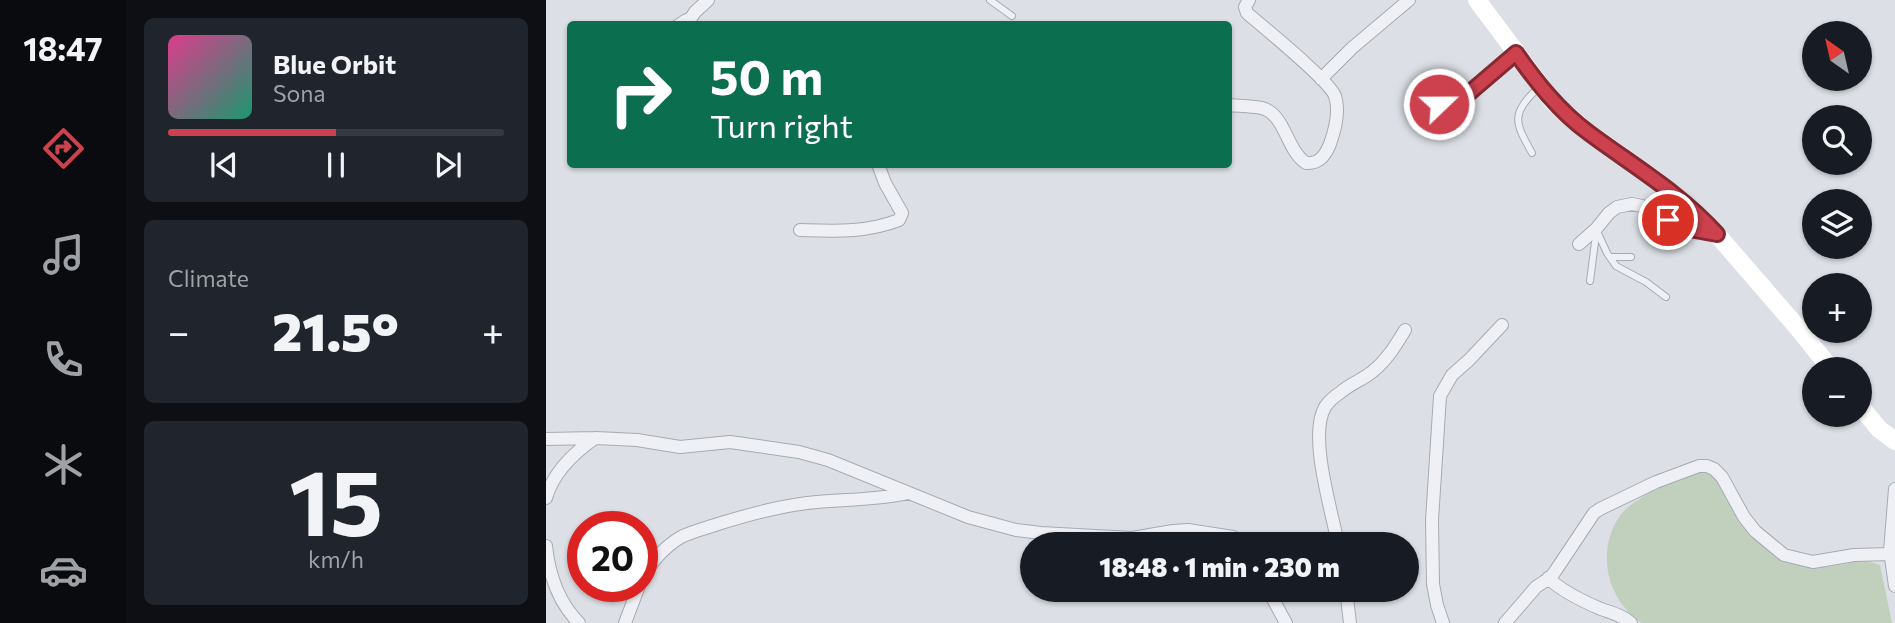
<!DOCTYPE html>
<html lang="en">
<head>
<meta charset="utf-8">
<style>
	body { margin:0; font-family:Commissioner,sans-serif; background:#20242c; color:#f1f3f6; height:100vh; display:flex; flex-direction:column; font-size:26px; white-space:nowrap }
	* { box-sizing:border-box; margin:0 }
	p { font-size:23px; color:#9ea1a6 }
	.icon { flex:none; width:38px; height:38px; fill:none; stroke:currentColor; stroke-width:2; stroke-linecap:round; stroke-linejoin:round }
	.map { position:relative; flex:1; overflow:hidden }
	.details { display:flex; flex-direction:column; gap:18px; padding:18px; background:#0d0f14; width:420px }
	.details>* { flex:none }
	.top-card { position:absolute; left:21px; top:21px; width:665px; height:147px; border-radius:7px; box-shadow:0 2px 5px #0004; background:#0b6e4f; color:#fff; overflow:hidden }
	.needle { width:46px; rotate:326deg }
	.tools { position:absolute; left:1256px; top:21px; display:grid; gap:14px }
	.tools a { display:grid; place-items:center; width:70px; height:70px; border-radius:50%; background:#171b24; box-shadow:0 2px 5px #0004; font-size:35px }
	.speed { position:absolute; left:21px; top:511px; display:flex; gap:14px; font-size:35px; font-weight:700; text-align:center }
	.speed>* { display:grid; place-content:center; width:91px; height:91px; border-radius:50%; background:#171b24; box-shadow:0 2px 5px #0004; line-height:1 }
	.speed .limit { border:10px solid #d22; background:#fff; color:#111 }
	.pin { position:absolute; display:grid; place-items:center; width:60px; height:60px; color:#fff; margin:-30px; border:4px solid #fff; border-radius:50%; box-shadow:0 2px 7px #0007 }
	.me { position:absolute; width:77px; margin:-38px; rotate:68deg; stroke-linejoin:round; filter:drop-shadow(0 0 5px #0008) }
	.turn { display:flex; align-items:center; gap:24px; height:147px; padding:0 28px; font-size:32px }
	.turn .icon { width:91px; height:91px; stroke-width:2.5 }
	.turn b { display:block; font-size:49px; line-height:60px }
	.big { font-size:52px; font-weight:800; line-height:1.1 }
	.details .tile { flex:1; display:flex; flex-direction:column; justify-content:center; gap:10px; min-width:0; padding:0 24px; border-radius:10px; background:#20242c }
	.details .dial { align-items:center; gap:0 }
	.dial b { font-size:91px; line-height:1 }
	.song { display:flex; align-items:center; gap:21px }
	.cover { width:84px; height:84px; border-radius:10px; background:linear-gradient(135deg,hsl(330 70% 55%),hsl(160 70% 35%)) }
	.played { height:7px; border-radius:4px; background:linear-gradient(90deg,#cc414d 50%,#363941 50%) }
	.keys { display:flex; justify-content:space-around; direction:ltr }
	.heat { display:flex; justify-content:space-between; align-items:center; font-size:38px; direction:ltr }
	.trip { position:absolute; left:474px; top:532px; width:399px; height:70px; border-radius:35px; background:#171b24; box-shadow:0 2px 5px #0004; font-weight:800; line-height:70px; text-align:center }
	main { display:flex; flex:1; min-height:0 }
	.dock { display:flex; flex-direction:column; width:126px; justify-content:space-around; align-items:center; background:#090b0e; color:#9ea1a6 }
	.dock .icon { width:49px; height:49px }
	.dock .on { color:#cc414d }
	.dock b { font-size:32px; color:#f1f3f6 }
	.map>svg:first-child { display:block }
	.green { fill:#c1d0bd }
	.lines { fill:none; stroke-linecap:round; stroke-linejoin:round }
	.lane-casing { stroke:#a5aab3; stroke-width:8 }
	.street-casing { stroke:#a5aab3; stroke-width:14 }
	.lane { stroke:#eff0f5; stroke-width:6 }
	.street { stroke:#eff0f5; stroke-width:12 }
	.secondary { stroke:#fff; stroke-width:18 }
	.route-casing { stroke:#852a32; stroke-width:18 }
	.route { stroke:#cc414d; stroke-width:12 }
</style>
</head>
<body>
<main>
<nav class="dock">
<b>18:47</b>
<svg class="icon on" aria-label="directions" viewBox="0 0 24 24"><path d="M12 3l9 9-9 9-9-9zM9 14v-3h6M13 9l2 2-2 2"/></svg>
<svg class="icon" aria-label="music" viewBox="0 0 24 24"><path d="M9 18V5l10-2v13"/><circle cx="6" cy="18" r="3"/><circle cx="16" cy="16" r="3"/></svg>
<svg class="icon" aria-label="phone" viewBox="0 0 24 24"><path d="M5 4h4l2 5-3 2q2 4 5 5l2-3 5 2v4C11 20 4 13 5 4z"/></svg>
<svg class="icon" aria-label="climate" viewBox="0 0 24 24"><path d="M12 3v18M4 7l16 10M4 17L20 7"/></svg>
<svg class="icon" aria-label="car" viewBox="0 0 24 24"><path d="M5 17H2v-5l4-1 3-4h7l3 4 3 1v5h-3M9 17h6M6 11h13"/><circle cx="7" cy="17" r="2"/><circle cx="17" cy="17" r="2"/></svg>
</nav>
<section class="details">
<div class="tile">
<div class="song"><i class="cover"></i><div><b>Blue Orbit</b><p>Sona</p></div></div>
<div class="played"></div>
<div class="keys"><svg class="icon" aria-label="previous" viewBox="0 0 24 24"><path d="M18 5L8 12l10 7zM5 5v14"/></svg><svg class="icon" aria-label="pause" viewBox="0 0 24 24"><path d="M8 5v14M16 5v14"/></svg><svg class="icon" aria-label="next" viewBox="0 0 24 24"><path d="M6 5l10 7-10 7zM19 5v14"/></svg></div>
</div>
<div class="tile"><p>Climate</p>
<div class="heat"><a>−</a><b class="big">21.5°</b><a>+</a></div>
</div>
<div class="tile dial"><b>15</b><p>km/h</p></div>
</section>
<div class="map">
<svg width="1349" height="623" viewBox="0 0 1349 623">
	<rect width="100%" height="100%" fill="#dce0e6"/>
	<path class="green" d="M1153,472h9l4,1 70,86c13,6 30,8 44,8 22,-2 30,-10 54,-2l12,58h-251c-6,-5 -12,-9 -16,-15 -22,-25 -24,-64 -6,-91 5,-8 17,-16 25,-21 16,-11 37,-17 55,-24z"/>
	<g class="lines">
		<g class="lane-casing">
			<path id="lane" d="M444,0l22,16
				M129,24l9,-6 5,-2
				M893,104h7l15,-4 53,-46
				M986,153c-18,-32 -21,-39 7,-66
				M1050,229l11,24 9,13 30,16 20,15
				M1064,257h21
				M1044,281l5,-39 3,-8"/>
		</g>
		<g class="street-casing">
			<path id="street" d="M141,24l8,-12 13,-12
				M775,79l31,-31 57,-48
				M682,105c11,1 23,1 34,3 24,7 24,42 44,55 13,1 19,-7 24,-19 5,-14 10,-33 5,-48 -6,-16 -72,-69 -88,-83l-2,-6 4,-7
				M254,230c34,1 66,3 99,-10l3,-7 -17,-30 -7,-19
				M1033,244l17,-15 13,-16 8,-6 15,-3 10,2 42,22 32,6
				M0,439l50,-1 41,2 43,7 50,-5 69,10 29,8 140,57 48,13 25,3 91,5 41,-7 15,-1 45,7 10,7
				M1349,489l-5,62 5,35
				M0,498c7,-25 29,-46 49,-60
				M792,544c-6,-33 -30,-108 -13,-137 4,-6 10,-11 16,-15 9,-8 21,-12 31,-20 15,-12 24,-27 33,-42
				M0,546c3,28 13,57 33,77
				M96,578c9,-16 24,-33 41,-42 11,-5 23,-8 35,-12 33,-10 65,-19 99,-22 31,-3 61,-2 91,-9
				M1002,578c15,14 34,23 53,31 11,4 21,6 30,14
				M722,590l18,33
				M800,590l4,33
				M79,623l14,-37
				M897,623l-6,-18 -4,-21 -1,-64 8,-124 12,-21 17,-15 33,-35
				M959,623l31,-36 15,-10 5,-7 38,-57 6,-4 56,-27 43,-16h8l7,3 8,8 22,40 11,14 29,24 29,7 41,-7 37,-1"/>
		</g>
		<use href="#lane" class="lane"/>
		<use href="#street" class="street"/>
		<path class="secondary" d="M931,0l76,102 35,30 64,45 34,27 21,19 91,105 33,41
			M1314,406l19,23 16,12"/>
	</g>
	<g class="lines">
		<g class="route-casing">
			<path id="route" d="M893,104l22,-4 55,-47c21,30 43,58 73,80 43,32 91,60 128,101l-33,-6 -16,-8"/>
		</g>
		<use href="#route" class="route"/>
	</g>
</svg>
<div class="tools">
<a><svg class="needle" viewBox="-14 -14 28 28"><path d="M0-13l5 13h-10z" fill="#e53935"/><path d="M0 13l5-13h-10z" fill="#9ea1a6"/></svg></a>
<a><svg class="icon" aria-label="search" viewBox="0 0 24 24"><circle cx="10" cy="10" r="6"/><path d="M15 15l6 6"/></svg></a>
<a><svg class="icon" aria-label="layers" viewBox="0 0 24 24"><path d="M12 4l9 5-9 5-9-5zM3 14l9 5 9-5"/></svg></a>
<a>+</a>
<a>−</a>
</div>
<div class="speed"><div class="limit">20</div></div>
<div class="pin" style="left:1122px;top:220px;background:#d93025"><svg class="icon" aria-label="arrive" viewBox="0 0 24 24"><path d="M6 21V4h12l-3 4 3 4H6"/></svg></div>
<svg class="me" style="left:893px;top:104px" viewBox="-20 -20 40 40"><circle r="17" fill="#cc414d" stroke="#fff" stroke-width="3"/><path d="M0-11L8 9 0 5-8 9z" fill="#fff"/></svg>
<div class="trip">18:48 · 1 min · 230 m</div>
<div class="top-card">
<div class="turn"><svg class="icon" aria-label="right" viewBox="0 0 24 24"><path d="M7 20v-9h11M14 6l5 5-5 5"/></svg><div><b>50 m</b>Turn right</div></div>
</div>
</div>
</main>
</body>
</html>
